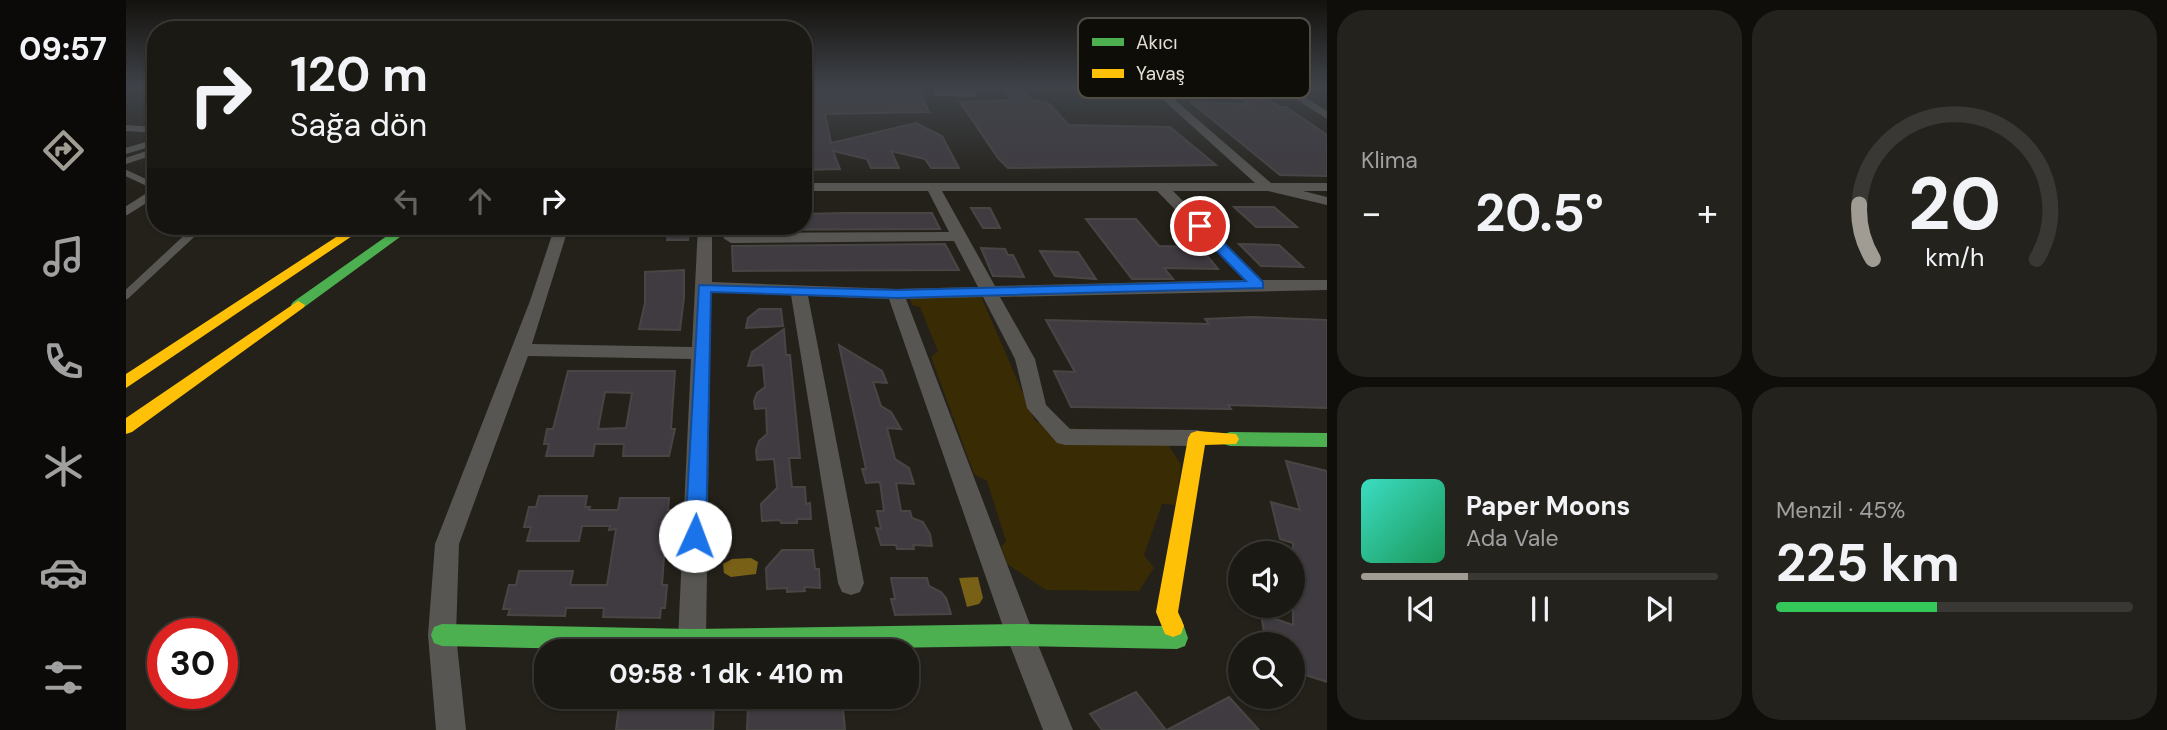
<!DOCTYPE html>
<html lang="tr">
<head>
<meta charset="utf-8">
<style>
	body { margin:0; font-family:"DM Sans",sans-serif; background:#24221d; color:#f1f3f6; height:100vh; display:flex; flex-direction:column; font-size:26px; white-space:nowrap }
	* { box-sizing:border-box; margin:0 }
	p { font-size:23px; color:#a0a0a0 }
	.icon { flex:none; width:38px; height:38px; fill:none; stroke:currentColor; stroke-width:2; stroke-linecap:round; stroke-linejoin:round }
	.map { position:relative; flex:1; overflow:hidden }
	.details { display:flex; flex-direction:column; gap:10px; padding:10px; background:#0f0e0b; width:840px }
	.details>* { flex:none }
	.banner { position:absolute; left:21px; top:21px; width:665px; height:214px; border-radius:28px; box-shadow:0 2px 5px #0004,0 0 0 2px #393834; background:#1b1914; color:#f1f3f6; overflow:hidden }
	.controls { position:absolute; left:1102px; top:541px; display:grid; gap:14px }
	.controls a { display:grid; place-items:center; width:77px; height:77px; border-radius:50%; background:#1b1914; box-shadow:0 2px 5px #0004,0 0 0 2px #393834; font-size:35px }
	.speed { position:absolute; left:21px; top:618px; display:flex; gap:14px; font-size:35px; font-weight:700; text-align:center }
	.speed>* { display:grid; place-content:center; width:91px; height:91px; border-radius:50%; background:#1b1914; box-shadow:0 2px 5px #0004,0 0 0 2px #393834; line-height:1 }
	.speed .limit { border:10px solid #d22; background:#fff; color:#111 }
	.pin { position:absolute; display:grid; place-items:center; width:60px; height:60px; color:#fff; margin:-30px; border:4px solid #fff; border-radius:50%; box-shadow:0 2px 7px #0007 }
	.me { position:absolute; width:77px; margin:-38px; rotate:2deg; stroke-linejoin:round; filter:drop-shadow(0 0 5px #0008) }
	.turn { display:flex; align-items:center; gap:24px; height:147px; padding:0 28px; font-size:32px }
	.turn .icon { width:91px; height:91px; stroke-width:2.5 }
	.turn b { display:block; font-size:49px; line-height:60px }
	.lanes { display:flex; align-items:center; height:66px; padding:0 28px; background:#0003; justify-content:center; gap:35px; direction:ltr }
	.lanes .off { opacity:.35 }
	.big { font-size:52px; font-weight:700; line-height:1.1 }
	.details .widget { flex:1; display:flex; flex-direction:column; justify-content:center; gap:10px; min-width:0; padding:0 24px; border-radius:28px; background:#24221d }
	.details .dial { align-items:center; gap:0 }
	.dial svg { height:182px; overflow:visible; fill:none; stroke:#393834; stroke-width:7; stroke-linecap:round; text-anchor:middle }
	.dial text { fill:#f1f3f6; stroke:none }
	.song { display:flex; align-items:center; gap:21px }
	.cover { width:84px; height:84px; border-radius:10px; background:linear-gradient(135deg,hsl(170 70% 55%),hsl(150 70% 35%)) }
	.played { height:7px; border-radius:4px; background:linear-gradient(90deg,#a09c94 30%,#393834 30%) }
	.keys { display:flex; justify-content:space-around; direction:ltr }
	.heat { display:flex; justify-content:space-between; align-items:center; font-size:38px; direction:ltr }
	.charge { height:10px; border-radius:5px; background:linear-gradient(90deg,#34c759 45%,#393834 0) }
	.details .tiles { flex:1; display:grid; gap:10px; grid-template-columns:repeat(2,1fr) }
	.trip { position:absolute; left:408px; top:639px; width:385px; height:70px; border-radius:28px; background:#1b1914; box-shadow:0 2px 5px #0004,0 0 0 2px #393834; font-weight:700; line-height:70px; text-align:center }
	main { display:flex; flex:1; min-height:0 }
	.tabs { display:flex; flex-direction:column; width:126px; justify-content:space-around; align-items:center; background:#0b0a08; color:#a0a0a0 }
	.tabs .icon { width:49px; height:49px }
	.tabs .on { color:#a09c94 }
	.tabs b { font-size:32px; color:#f1f3f6 }
	.map>svg:first-child { display:block }
	.green { fill:#392b04 }
	.water { fill:#786017 }
	.building { fill:#403b41; stroke:#484645; stroke-width:2; fill-rule:evenodd }
	.lines { fill:none; stroke-linecap:round; stroke-linejoin:round }
	.lane-far1 { stroke:#575653; stroke-width:6 }
	.lane { stroke:#575653; stroke-width:8 }
	.street { fill:#575653; fill-rule:evenodd }
	.fast { fill:#4caf50; fill-rule:evenodd }
	.slow { fill:#ffc107; fill-rule:evenodd }
	.route { fill:#1a73e8; stroke:#114b97; stroke-width:2 }
	.key { fill:#0f0d07; stroke:#4e4c45; stroke-width:2 }
	.key-label { font-size:19px; fill:#e2dfd6 }
</style>
</head>
<body>
<main>
<nav class="tabs">
<b>09:57</b>
<svg class="icon on" aria-label="directions" viewBox="0 0 24 24"><path d="M12 3l9 9-9 9-9-9zM9 14v-3h6M13 9l2 2-2 2"/></svg>
<svg class="icon" aria-label="music" viewBox="0 0 24 24"><path d="M9 18V5l10-2v13"/><circle cx="6" cy="18" r="3"/><circle cx="16" cy="16" r="3"/></svg>
<svg class="icon" aria-label="phone" viewBox="0 0 24 24"><path d="M5 4h4l2 5-3 2q2 4 5 5l2-3 5 2v4C11 20 4 13 5 4z"/></svg>
<svg class="icon" aria-label="climate" viewBox="0 0 24 24"><path d="M12 3v18M4 7l16 10M4 17L20 7"/></svg>
<svg class="icon" aria-label="car" viewBox="0 0 24 24"><path d="M5 17H2v-5l4-1 3-4h7l3 4 3 1v5h-3M9 17h6M6 11h13"/><circle cx="7" cy="17" r="2"/><circle cx="17" cy="17" r="2"/></svg>
<svg class="icon" aria-label="filters" viewBox="0 0 24 24"><path d="M4 7h16M4 17h16"/><circle cx="9" cy="7" r="2"/><circle cx="15" cy="17" r="2"/></svg>
</nav>
<div class="map">
<svg width="1201" height="730" viewBox="0 0 1201 730">
	<rect width="100%" height="100%" fill="#24211a"/>
	<path class="green" d="M782,294h72l55,127 9,4 120,14 17,25 -5,41 -14,-1 -18,51 10,13 -15,23 -93,-1 -39,-26 -6,-17 5,-6 -19,-60 -13,-7 -43,-117 7,-6 -18,-44 -8,-2z"/>
	<path class="water" d="M625,558l7,4 -2,12 -25,3 -7,-4 -1,-9 9,-5z
		M852,577l5,21 -4,6 -12,3 -8,-29z"/>
	<path class="building" d="M677,87h114l12,25 -104,2 6,29 85,-20 26,13 17,32h-28l-6,-9 -34,-8 8,17h-28l-4,-9 -34,-8 7,18 -37,1z
		M877,87h16l12,12 18,5 20,21 101,2 46,38 -208,3 -10,-10 -38,-56 52,-2z
		M1111,96h25l18,11h6l41,28v41l-47,-1 -89,-73 58,2z
		M1108,207h40l23,20h-41z
		M845,208h19l10,20h-17z
		M719,213h87l8,16 -209,1v-4h72v-12z
		M960,219h50l23,27 41,1 18,22 -54,-1 9,11h-41z
		M544,226h19l-1,14h-21z
		M819,244l14,26 -226,1 -1,-25z
		M1113,244l40,1 24,22 -42,-1z
		M855,248l24,1 3,6h5l11,22 -31,-1z
		M914,251l38,1 18,27 -41,-3z
		M558,270v27l-4,33 -41,-1 6,-26v-31z
		M633,309h22l2,17 -37,2 2,-10z
		M1126,317l75,3v88l-99,-3 3,4 -160,-2 -17,-36 21,1 -29,-52 163,4 -4,-5z
		M658,329l2,26h4l10,103h-11l3,29h13l1,17 4,-1 1,16h-14v4h-16l-1,-3 -18,1 -1,-17 16,-16 -3,-29 -17,1 -1,-10 3,-9 8,-7 -1,-26 -11,1 -1,-8 3,-8 8,-6 -2,-22 -15,1 4,-14z
		M713,345l43,26 5,12 -14,-1 8,24 10,6 10,17 -14,-1 8,31 14,9 5,16 -18,-1 5,28h9l2,7 11,4 7,12 2,12 -19,-1 1,4h-17l-1,-4h-15l-5,-17 5,1 -4,-18h7l-4,-29 -14,1 -4,-14h4z
		M442,371h107l-4,58h4l-6,27h-46l1,-12h-29l-2,12h-47l3,-12h-5l3,-15h6zM479,392l27,1 -6,35 -28,1z
		M1160,461l41,10v211l-34,-11v-27h-27l-5,-30 32,11v-82l-13,-4 -9,-37 29,8z
		M413,496h48l-2,11h5l-1,3h29l2,-12h49l-1,12h5l-2,19h-4l-2,15 -3,41h5l-2,23h-4l-1,10 -57,-1 1,-9h-38l-1,8 -57,-1 2,-6h-7l6,-24h7l3,-14h54l-3,14h37l9,-56 -7,1 1,-4h-28l-3,15h-52l4,-14h-7l5,-20h7z
		M656,550h31l2,19h4l1,19 -16,-1 1,4 -18,1v-4l-20,1 -1,-21z
		M765,578h36l2,8 12,6 5,6 5,16 -56,1 -4,-16h4z
		M1010,692l30,38h-64l-12,-16z
		M1103,697l30,33h-92z
		M494,699l94,4 -1,27h-97z
		M622,706l95,3 2,21h-98z"/>
	<g class="lines">
		<path class="lane-far1" d="M811,93l36,1
			M0,128l30,2
			M0,151l30,-9
			M0,161l30,-10
			M0,173l30,14"/>
		<path class="lane" d="M0,211l30,-19
			M0,295l74,-69"/>
		<path class="street" d="M1023,87h11l111,96h56v8h-24l24,6v8l-59,-14h-95l89,89h65v10l-327,7 35,62 11,46 24,24 127,1 8,2 3,6 -3,6 -8,2 -132,-1 -8,-2 -30,-35 -12,-49 -32,-62 -77,2 128,336 39,95h-30l-37,-95 -117,-336 -81,-3 56,287 -4,9 -9,3 -9,-3 -4,-9 -47,-288 -80,-3 -5,348 -4,10 -17,1 -7,-11 13,-281 -163,-3 -69,188 -3,91 10,95h-30l-8,-95 7,-91 95,-243 25,-75h14l-37,118 160,3 6,-121h14v56l184,7 82,-2 -24,-46 -223,2 -8,-5 8,-5 218,-1 -21,-41h-125v-8h452zM816,191h215l87,89 -249,6z
			M1151,87h12l38,24v8z"/>
		<path class="fast" d="M275,226h14l-112,82h-10l-2,-3 2,-3z
			M1104,432l97,1v14l-97,-1 -6,-2 -3,-5 3,-5z
			M1047,615l8,3 7,20 -3,8 -8,3 -157,-3 -343,5 -235,-5 -8,-3 -3,-8 3,-8 8,-3 250,5 328,-5 142,2 3,-8z"/>
		<path class="slow" d="M227,226h14l-241,162v-14z
			M172,301l7,4 -2,3 -171,124 -6,2v-16z
			M1071,431l39,3 3,5 -3,5 -31,1 -27,167 6,14 -3,8 -8,3 -8,-3 -9,-22 32,-174 3,-5z"/>
	</g>
	<linearGradient id="sky" x2="0" y2="1"><stop stop-color="#14120e"/><stop offset="0.46" stop-color="#3f4349"/><stop offset="1" stop-color="#3f4349" stop-opacity="0"/></linearGradient>
	<rect width="1201" height="189" fill="url(#sky)"/>
	<path class="route" d="M1074,222l4,1 59,59v6l-366,10 -186,-6 -5,244 -3,6 -8,3 -7,-3 -3,-6 14,-251 198,5 349,-9 -51,-52v-6z"/>
	<rect x="952" y="18" width="232" height="80" rx="10" class="key"/>
	<rect x="966" y="38" width="32" height="8" fill="#4caf50"/>
	<rect x="966" y="69" width="32" height="9" fill="#ffc107"/>
	<g class="key-label">
		<text x="1010" y="49">Akıcı</text>
		<text x="1010" y="80">Yavaş</text>
	</g>
</svg>
<div class="controls">
<a><svg class="icon" aria-label="sound" viewBox="0 0 24 24"><path d="M4 9h4l5-4v14l-5-4H4zM17 9q2 3 0 6"/></svg></a>
<a><svg class="icon" aria-label="search" viewBox="0 0 24 24"><circle cx="10" cy="10" r="6"/><path d="M15 15l6 6"/></svg></a>
</div>
<div class="speed"><div class="limit">30</div></div>
<div class="pin" style="left:1074px;top:226px;background:#d93025"><svg class="icon" aria-label="arrive" viewBox="0 0 24 24"><path d="M6 21V4h12l-3 4 3 4H6"/></svg></div>
<svg class="me" style="left:569px;top:536px" viewBox="-20 -20 40 40"><circle r="19" fill="#fff"/><path d="M0-13L10 11 0 6-10 11z" fill="#1a73e8"/></svg>
<div class="trip">09:58 · 1 dk · 410 m</div>
<div class="banner">
<div class="turn"><svg class="icon" aria-label="right" viewBox="0 0 24 24"><path d="M7 20v-9h11M14 6l5 5-5 5"/></svg><div><b>120 m</b>Sağa dön</div></div>
<div class="lanes"><svg class="icon off" aria-label="left" viewBox="0 0 24 24"><path d="M17 20v-9H6M10 6l-5 5 5 5"/></svg><svg class="icon off" aria-label="ahead" viewBox="0 0 24 24"><path d="M12 20V5M6 11l6-6 6 6"/></svg><svg class="icon" aria-label="right" viewBox="0 0 24 24"><path d="M7 20v-9h11M14 6l5 5-5 5"/></svg></div>
</div>
</div>
<section class="details">
<div class="tiles">
<div class="widget"><p>Klima</p>
<div class="heat"><a>−</a><b class="big">20.5°</b><a>+</a></div>
</div>
<div class="widget dial"><svg viewBox="0 0 100 80">
<path d="M14 69A42 42 0 1 1 86 69"/>
<path d="M14 69A42 42 0 0 1 8 45" stroke="#a09c94"/>
<text x="50" y="56" font-size="32" font-weight="700">20</text>
<text x="50" y="72" font-size="11">km/h</text>
</svg></div>
<div class="widget">
<div class="song"><i class="cover"></i><div><b>Paper Moons</b><p>Ada Vale</p></div></div>
<div class="played"></div>
<div class="keys"><svg class="icon" aria-label="previous" viewBox="0 0 24 24"><path d="M18 5L8 12l10 7zM5 5v14"/></svg><svg class="icon" aria-label="pause" viewBox="0 0 24 24"><path d="M8 5v14M16 5v14"/></svg><svg class="icon" aria-label="next" viewBox="0 0 24 24"><path d="M6 5l10 7-10 7zM19 5v14"/></svg></div>
</div>
<div class="widget"><p>Menzil · 45%</p><b class="big">225 km</b><div class="charge"></div></div>
</div>
</section>
</main>
</body>
</html>
